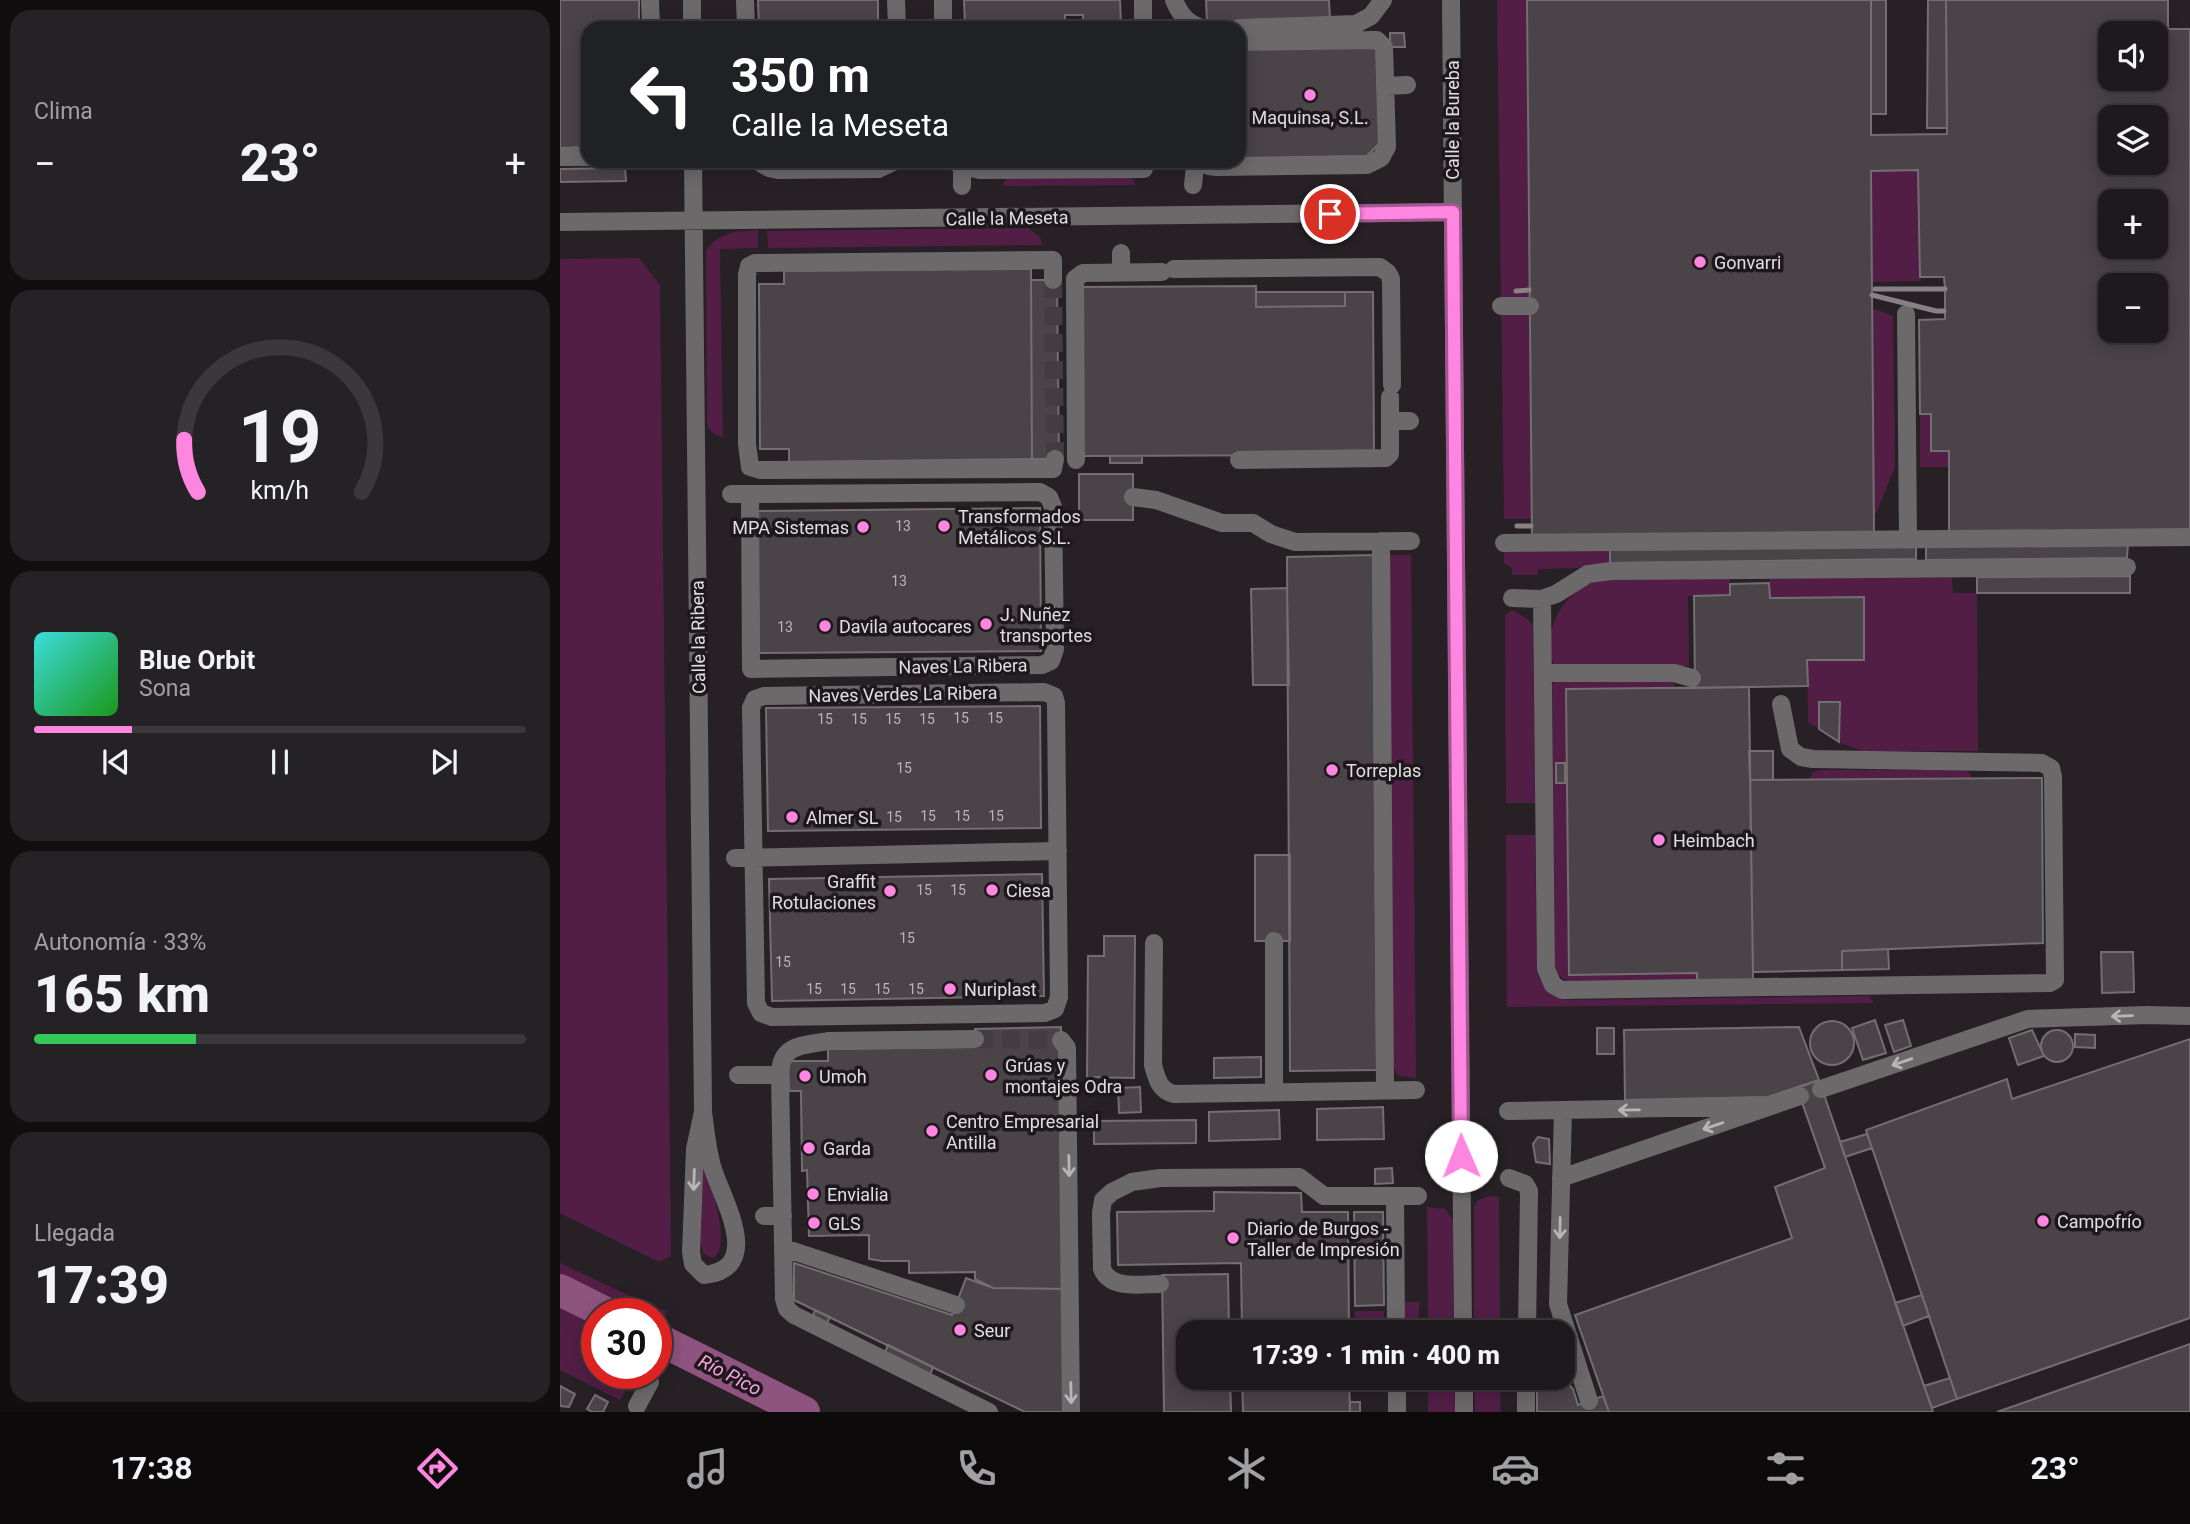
<!DOCTYPE html>
<html lang="es">
<head>
<meta charset="utf-8">
<style>
	body { margin:0; font-family:Roboto,sans-serif; background:#252225; color:#f1f3f6; height:100vh; display:flex; flex-direction:column; font-size:26px; white-space:nowrap }
	* { box-sizing:border-box; margin:0 }
	p { font-size:23px; color:#a0a0a3 }
	.icon { flex:none; width:38px; height:38px; fill:none; stroke:currentColor; stroke-width:2; stroke-linecap:round; stroke-linejoin:round }
	.map { position:relative; flex:1; overflow:hidden }
	.panel { display:flex; flex-direction:column; gap:10px; padding:10px; background:#100e0f; width:560px }
	.panel>* { flex:none }
	.guide { position:absolute; left:21px; top:21px; width:665px; height:147px; border-radius:21px; box-shadow:0 4px 18px #0003,0 0 0 2px #3b383b; background:#202124; color:#fff; overflow:hidden }
	.controls { position:absolute; left:1538px; top:21px; display:grid; gap:14px }
	.controls a { display:grid; place-items:center; width:70px; height:70px; border-radius:14px; background:#1d191c; box-shadow:0 4px 18px #0003,0 0 0 2px #3b383b; font-size:35px }
	.speed { position:absolute; left:21px; top:1298px; display:flex; gap:14px; font-size:35px; font-weight:700; text-align:center }
	.speed>* { display:grid; place-content:center; width:91px; height:91px; border-radius:50%; background:#1d191c; box-shadow:0 4px 18px #0003,0 0 0 2px #3b383b; line-height:1 }
	.speed .limit { border:10px solid #d22; background:#fff; color:#111 }
	.pin { position:absolute; display:grid; place-items:center; width:60px; height:60px; color:#fff; margin:-30px; border:4px solid #fff; border-radius:50%; box-shadow:0 2px 7px #0007 }
	.me { position:absolute; width:77px; margin:-38px; rotate:359deg; stroke-linejoin:round; filter:drop-shadow(0 0 5px #0008) }
	.turn { display:flex; align-items:center; gap:24px; height:147px; padding:0 35px; font-size:32px }
	.turn .icon { width:91px; height:91px; stroke-width:2.5 }
	.turn b { display:block; font-size:49px; line-height:60px }
	.big { font-size:52px; font-weight:800; line-height:1.1 }
	.panel .card { flex:1; display:flex; flex-direction:column; justify-content:center; gap:10px; min-width:0; padding:0 24px; border-radius:21px; background:#252225 }
	.panel .dial { align-items:center; gap:0 }
	.dial svg { height:182px; overflow:visible; fill:none; stroke:#3b383b; stroke-width:7; stroke-linecap:round; text-anchor:middle }
	.dial text { fill:#f1f3f6; stroke:none }
	.song { display:flex; align-items:center; gap:21px }
	.cover { width:84px; height:84px; border-radius:10px; background:linear-gradient(135deg,hsl(180 70% 55%),hsl(120 70% 35%)) }
	.played { height:7px; border-radius:4px; background:linear-gradient(90deg,#fe85e0 20%,#3b383b 20%) }
	.keys { display:flex; justify-content:space-around; direction:ltr }
	.heat { display:flex; justify-content:space-between; align-items:center; font-size:38px; direction:ltr }
	.charge { height:10px; border-radius:5px; background:linear-gradient(90deg,#34c759 33%,#3b383b 0) }
	.trip { position:absolute; left:616px; top:1320px; width:399px; height:70px; border-radius:21px; background:#1d191c; box-shadow:0 4px 18px #0003,0 0 0 2px #3b383b; font-weight:800; line-height:70px; text-align:center }
	.menu { display:flex; height:112px; justify-content:space-around; align-items:center; background:#0c0a0b; color:#a0a0a3 }
	.menu .icon { width:49px; height:49px }
	.menu .on { color:#fe85e0 }
	.menu b { font-size:32px; color:#f1f3f6 }
	main { display:flex; flex:1; min-height:0 }
	.map>svg:first-child { display:block }
	.green { fill:#521e46 }
	.lines { fill:none; stroke-linecap:round; stroke-linejoin:round }
	.river { stroke:#8f537f; stroke-width:32 }
	.building { fill:#4a4348; stroke:#746d72; stroke-width:2; fill-rule:evenodd }
	.minor-tunnel { stroke:#433d41; stroke-width:18; stroke-dasharray:18 9; stroke-linecap:butt }
	.minor { stroke:#6c696b; stroke-width:18 }
	.rail { stroke:#868184; stroke-width:5 }
	.oneway { stroke:#b8b4b7 }
	.route-casing { stroke:#a55692; stroke-width:18 }
	.route { stroke:#fe85e0; stroke-width:12 }
	.poi-dot { fill:#fe85e0; stroke:#1d181c; stroke-width:2.5 }
	.labels { text-anchor:middle; dominant-baseline:central; stroke-width:7; stroke-linejoin:round; paint-order:stroke }
	.number-label { font-size:14px; fill:#bbb6ba }
	.poi-label { font-size:18px; fill:#e1dde0; stroke:#1d181c; text-anchor:start }
	.street-label { font-size:18px; fill:#e1dde0; stroke:#1d181c }
	.water-label { font-size:19px; font-style:italic; fill:#faa2e1; stroke:#1d181c }
</style>
</head>
<body>
<main>
<section class="panel">
<div class="card"><p>Clima</p>
<div class="heat"><a>−</a><b class="big">23°</b><a>+</a></div>
</div>
<div class="card dial"><svg viewBox="0 0 100 80">
<path d="M14 69A42 42 0 1 1 86 69"/>
<path d="M14 69A42 42 0 0 1 8 46" stroke="#fe85e0"/>
<text x="50" y="56" font-size="32" font-weight="700">19</text>
<text x="50" y="72" font-size="11">km/h</text>
</svg></div>
<div class="card">
<div class="song"><i class="cover"></i><div><b>Blue Orbit</b><p>Sona</p></div></div>
<div class="played"></div>
<div class="keys"><svg class="icon" aria-label="previous" viewBox="0 0 24 24"><path d="M18 5L8 12l10 7zM5 5v14"/></svg><svg class="icon" aria-label="pause" viewBox="0 0 24 24"><path d="M8 5v14M16 5v14"/></svg><svg class="icon" aria-label="next" viewBox="0 0 24 24"><path d="M6 5l10 7-10 7zM19 5v14"/></svg></div>
</div>
<div class="card"><p>Autonomía · 33%</p><b class="big">165 km</b><div class="charge"></div></div>
<div class="card"><p>Llegada</p><b class="big">17:39</b></div>
</section>
<div class="map">
<svg width="1630" height="1412" viewBox="0 0 1630 1412">
	<rect width="100%" height="100%" fill="#272125"/>
	<path class="green" d="M937,0h30l5,519h-28z
		M1358,170l3,111 -49,1 -1,-111z
		M447,177h122l4,2 3,6 -134,1z
		M468,228l12,9 2,8 -274,3 -1,-17z
		M198,230v18l-38,1 3,188c-8,-1 -14,-6 -16,-14l-1,-172c12,-19 32,-20 52,-21z
		M79,258l21,27 11,971 -12,6 -99,-49v-954z
		M1312,308l21,8 2,151 -22,54z
		M1360,414h11v37h18v16h-29z
		M1050,550v13l-19,1 -13,4 -40,1v6h-26v-7l-8,-5v-12z
		M828,555h23l5,523 -17,-2 -6,-8z
		M1209,578h183l1,15h24l1,158h-116l-23,-9 1,-40h-21v27l-11,-7 -1,-62h57v-63l-94,1z
		M1080,579h90v16l-42,1 1,70 -127,1 -8,-2c-12,-32 6,-69 37,-82 14,-6 34,-3 49,-4z
		M952,610l16,9 5,7 2,177h-29l-1,-188z
		M1112,678l3,10 -108,2 130,283v8l-125,1c-10,-2 -14,-6 -17,-15l-3,-282 6,-6z
		M1260,770h141l8,2 3,6 -163,1 4,-7z
		M946,835h29l2,139c8,14 15,22 31,26l301,-4 5,7 -367,4z
		M142,1154c5,21 32,92 11,104l-9,-4 -4,-10z
		M929,1196l10,1 1,135h-26v-125l3,-6z
		M867,1207l18,2 8,11v112h-25z
		M0,1263l94,44 13,4 -11,22v-19h-59v60h39l-16,26 -60,-30z
		M844,1302h15v30h-15z
		M795,1311h29l1,21h-30z
		M796,1377h30v13h-30z
		M868,1377h26l1,35h-27z
		M914,1377h26l1,35h-26z"/>
	<g class="lines">
		<path class="river" d="M0,1290l48,24
			M96,1338l148,74"/>
	</g>
	<path class="building" d="M0,0h79v28h-51v119l-28,1z
		M198,0h120v28h-119z
		M404,0h156l1,27 -38,1v-13h-18v13h-118l18,-1z
		M646,0h123l1,20 -123,3z
		M967,0h344v135l76,-1 -1,-134h222v29h22v501l-241,3v-82h-18v-37h-11l-1,-94 26,-1v-30l-1,-12h-24l-2,-107 -47,1 3,363 -342,4zM1550,33h46v46h-46zM1550,117h46v46h-46zM1550,201h46v46h-46zM1550,285h46v46h-46z
		M1311,0h15v114h-15z
		M1368,0h18l1,128h-20z
		M830,33h14l1,14h-15z
		M820,46l1,96 -14,14 -128,2v-110z
		M65,168l1,13 -66,1v-13z
		M471,269l1,190 -243,3v-13h-29l-1,-165h25v-13z
		M471,280h26l2,179h-27z
		M696,286v21l89,-1v-14h28l1,163 -291,1 -1,-169z
		M696,292h89v14l-89,1z
		M550,456h32v7h-32z
		M519,474h54v46h-54z
		M480,508l1,143 -282,2 -2,-142z
		M1568,543l-1,15 -201,2v-14z
		M1356,546v13l-306,4v-13z
		M813,555l4,515 -87,1 -3,-514z
		M1570,576v17h-153v-16z
		M1209,583l1,15 94,-1v63h-57l1,26 -113,2 -1,-92 36,-1v-11z
		M727,588l2,97h-36l-2,-96z
		M1189,687l4,293 -56,1v-8l-128,2 -3,-286z
		M1259,702h21l-1,40 -20,-13z
		M480,706l1,122 -273,3 -2,-123z
		M1189,751h24v29h-23z
		M996,763h9v20h-9z
		M1482,778l1,165 -201,8v19l-89,2 -3,-192z
		M695,855h35v86h-35z
		M482,874l2,122 -272,5 -3,-122z
		M544,936h31l-1,142 -47,-1 1,-121h16z
		M1328,949l1,20 -47,1v-19z
		M1541,952h32l1,40 -32,1z
		M1315,1020l11,33 -23,7 -11,-32z
		M1343,1020l8,26 -17,6 -9,-27z
		M1250 1043a22 22 0 1 1 44 0a22 22 0 1 1-44 0Z
		M501,1027l3,262 -71,-1 -18,-9v-7l-66,1v-12h-27l-13,-2v-24l-60,1 -2,-66 -5,1 -1,-80h-12l-1,-30h40v-12l148,-2 -1,-18z
		M1239,1027l20,53 -51,17 -143,3 -1,-70z
		M1037,1028h17v26h-17z
		M1481 1046a16 16 0 1 1 32 0a16 16 0 1 1-32 0Z
		M1472,1030l12,26 -26,9 -9,-27z
		M1515,1034l20,1v13l-20,-1z
		M1630,1039v279l-233,81 -91,-269 141,-51 5,20z
		M701,1057v20l-47,1v-20z
		M1259,1080l114,332h-324l-34,-97 217,-77 -17,-51 50,-19 -28,-80z
		M580,1087l1,25 -22,1 -1,-25z
		M823,1107l1,32 -67,1v-31z
		M719,1110l1,29 -71,2v-29z
		M636,1120v23l-102,1v-23z
		M1307,1134l5,14 -27,9 -5,-15z
		M978,1137l11,2 1,25 -14,-2 -3,-18z
		M832,1168l1,15 -18,1v-15z
		M654,1192l87,1 1,19h46l1,120h-107l-1,-69 -123,2 -1,-53 97,-1z
		M794,1212h29l1,93 -29,1z
		M234,1263l158,52 14,-37 27,10 71,1 2,123h-41l-231,-112z
		M668,1274l1,58h-41v45h42l1,35h-67l-2,-137z
		M1362,1295l7,21 -26,10 -8,-23z
		M255,1310l15,7 -3,6 -14,-7z
		M1630,1344v68h-193z
		M328,1345l45,22 -3,8 -45,-23z
		M682,1377h107l1,35h-107z
		M1390,1378l7,21 -25,9 -8,-22z
		M993,1379l13,2 7,8 5,16 25,-9 6,16h-72v-20l5,-8z
		M0,1386l15,8 -6,13 -9,-1z
		M35,1395l13,7 -5,10h-11l-5,-3z
		M790,1402h10v10h-10z"/>
	<g class="lines">
		<path class="minor-tunnel" d="M493,280l2,179
			M415,1039l86,1"/>
		<path class="minor" d="M90,0l1,28
			M132,0v28
			M185,0l1,28
			M336,0l1,28
			M383,0v28
			M583,0v28
			M614,0c6,15 13,23 28,28
			M891,0l12,1332
			M679,28l117,-4 15,-8 12,-16
			M825,86l22,-1
			M0,157h28
			M133,161l10,951c3,20 4,41 11,60 11,32 49,97 -10,103l-11,-11 -2,-12 4,-103 8,-37
			M197,161l12,7 9,2 100,-1 17,-8
			M394,161l8,5 18,4 164,-1
			M646,161l3,5 8,1 150,-2 14,-7 6,-11 -3,-100 -7,-7 -138,2
			M402,166v20
			M633,185l2,-19 7,-5
			M0,222l893,-10
			M561,253v19
			M614,269l206,-2 8,6 3,6 1,106
			M493,280v-20l-298,3 -6,3 -2,9v169l3,23 10,3 290,-1h3l2,-10
			M941,306h29
			M1346,314l2,226
			M830,421h20
			M516,460l-1,-181 8,-6 79,-1
			M679,460l147,-2 4,-4v-57
			M171,494h19l290,-2 9,5 4,10 2,142 -4,12 -9,4 -291,4 -1,-175
			M573,497l23,3 66,23h31l18,11 24,8 116,-1
			M821,541l4,549
			M944,543l686,-6
			M952,598l30,1 14,-5 32,-20 23,-3 516,-4
			M982,599l4,370 7,16 9,5 488,-7 5,-3 -2,-203 -2,-9 -9,-5 -229,-4 -12,-2 -11,-8 -9,-45
			M983,673h131l18,5
			M484,692l10,4 2,7 3,294 -4,12 -10,4 -273,4 -11,-4 -5,-10 -5,-295 4,-9 9,-3z
			M175,858l323,-7
			M714,941v151
			M594,943l-1,122c4,14 6,25 21,29l242,-4
			M501,1040l6,8 4,364
			M178,1075h42l4,224 3,10 7,6 195,97
			M220,1075c0,-31 22,-29 48,-34l147,-2
			M1261,1089l207,-70 119,-4 43,1
			M948,1111l262,-5
			M1003,1111l-5,193 31,97
			M949,1178l16,6 4,7 -2,141
			M1001,1178l239,-82
			M835,1196l1,136
			M204,1216h19
			M224,1248l172,57
			M600,1284c-20,0 -49,6 -58,-15l-1,-56 2,-13 9,-8 20,-10 28,-4 139,-1 25,19h94
			M837,1377v35
			M904,1377v35
			M77,1406l13,-24
			M966,1412v-35"/>
		<path class="rail" d="M1315,289h70
			M956,291l13,-1
			M1312,295l64,16h8
			M957,526h14"/>
	</g>
	<defs><path id="oneway-shaft" d="M-6 0H5M1.5-3L5.5 0L1.5 3" fill="none" stroke-width="1.6" stroke-linecap="round" stroke-linejoin="round" transform="scale(1.75)"/></defs>
	<g class="oneway">
		<use href="#oneway-shaft" transform="translate(1562 1016) rotate(178)"/>
		<use href="#oneway-shaft" transform="translate(1342 1062) rotate(161)"/>
		<use href="#oneway-shaft" transform="translate(1069 1110) rotate(179)"/>
		<use href="#oneway-shaft" transform="translate(1153 1126) rotate(161)"/>
		<use href="#oneway-shaft" transform="translate(509 1166) rotate(89)"/>
		<use href="#oneway-shaft" transform="translate(134 1180) rotate(92)"/>
		<use href="#oneway-shaft" transform="translate(1000 1228) rotate(91)"/>
		<use href="#oneway-shaft" transform="translate(511 1393) rotate(89)"/>
	</g>
	<g class="lines">
		<g class="route-casing">
			<path id="route" d="M770,214l123,-2 8,944"/>
		</g>
		<use href="#route" class="route"/>
	</g>
	<g class="poi-dot">
		<circle cx="750" cy="95" r="7"/>
		<circle cx="1140" cy="262" r="7"/>
		<circle cx="384" cy="526" r="7"/>
		<circle cx="303" cy="527" r="7"/>
		<circle cx="426" cy="624" r="7"/>
		<circle cx="265" cy="626" r="7"/>
		<circle cx="772" cy="770" r="7"/>
		<circle cx="232" cy="817" r="7"/>
		<circle cx="1099" cy="840" r="7"/>
		<circle cx="432" cy="890" r="7"/>
		<circle cx="330" cy="891" r="7"/>
		<circle cx="390" cy="989" r="7"/>
		<circle cx="431" cy="1075" r="7"/>
		<circle cx="245" cy="1076" r="7"/>
		<circle cx="372" cy="1131" r="7"/>
		<circle cx="249" cy="1148" r="7"/>
		<circle cx="253" cy="1194" r="7"/>
		<circle cx="1483" cy="1221" r="7"/>
		<circle cx="254" cy="1223" r="7"/>
		<circle cx="673" cy="1238" r="7"/>
		<circle cx="400" cy="1330" r="7"/>
	</g>
	<g class="labels">
		<g class="number-label">
			<text x="343" y="526">13</text>
			<text x="339" y="581">13</text>
			<text x="225" y="627">13</text>
			<text x="401" y="718">15</text>
			<text x="435" y="718">15</text>
			<text x="265" y="719">15</text>
			<text x="299" y="719">15</text>
			<text x="333" y="719">15</text>
			<text x="367" y="719">15</text>
			<text x="344" y="768">15</text>
			<text x="368" y="816">15</text>
			<text x="402" y="816">15</text>
			<text x="436" y="816">15</text>
			<text x="334" y="817">15</text>
			<text x="364" y="890">15</text>
			<text x="398" y="890">15</text>
			<text x="347" y="938">15</text>
			<text x="223" y="962">15</text>
			<text x="254" y="989">15</text>
			<text x="288" y="989">15</text>
			<text x="322" y="989">15</text>
			<text x="356" y="989">15</text>
		</g>
		<g class="poi-label">
			<text x="750" y="117" text-anchor="middle">Maquinsa, S.L.</text>
			<text x="1154" y="262">Gonvarri</text>
			<text x="398" y="516">Transformados<tspan x="398" dy="21">Metálicos S.L.</tspan></text>
			<text x="289" y="527" text-anchor="end">MPA Sistemas</text>
			<text x="440" y="614">J. Nuñez<tspan x="440" dy="21">transportes</tspan></text>
			<text x="279" y="626">Davila autocares</text>
			<text x="786" y="770">Torreplas</text>
			<text x="246" y="817">Almer SL</text>
			<text x="1113" y="840">Heimbach</text>
			<text x="316" y="881" text-anchor="end">Graffit<tspan x="316" dy="21">Rotulaciones</tspan></text>
			<text x="446" y="890">Ciesa</text>
			<text x="404" y="989">Nuriplast</text>
			<text x="445" y="1065">Grúas y<tspan x="445" dy="21">montajes Odra</tspan></text>
			<text x="259" y="1076">Umoh</text>
			<text x="386" y="1121">Centro Empresarial<tspan x="386" dy="21">Antilla</tspan></text>
			<text x="263" y="1148">Garda</text>
			<text x="267" y="1194">Envialia</text>
			<text x="1497" y="1221">Campofrío</text>
			<text x="268" y="1223">GLS</text>
			<text x="687" y="1228">Diario de Burgos -<tspan x="687" dy="21">Taller de Impresión</tspan></text>
			<text x="414" y="1330">Seur</text>
		</g>
		<g class="street-label">
			<text transform="translate(892 120) rotate(-90)">Calle la Bureba</text>
			<text transform="translate(447 218) rotate(-1)">Calle la Meseta</text>
			<text transform="translate(138 637) rotate(-91)">Calle la Ribera</text>
			<text transform="translate(403 666) rotate(-1)">Naves La Ribera</text>
			<text transform="translate(343 694) rotate(-1)">Naves Verdes La Ribera</text>
		</g>
		<g class="water-label">
			<text transform="translate(170 1375) rotate(27)">Río Pico</text>
		</g>
	</g>
</svg>
<div class="controls">
<a><svg class="icon" aria-label="sound" viewBox="0 0 24 24"><path d="M4 9h4l5-4v14l-5-4H4zM17 9q2 3 0 6"/></svg></a>
<a><svg class="icon" aria-label="layers" viewBox="0 0 24 24"><path d="M12 4l9 5-9 5-9-5zM3 14l9 5 9-5"/></svg></a>
<a>+</a>
<a>−</a>
</div>
<div class="speed"><div class="limit">30</div></div>
<div class="pin" style="left:770px;top:214px;background:#d93025"><svg class="icon" aria-label="arrive" viewBox="0 0 24 24"><path d="M6 21V4h12l-3 4 3 4H6"/></svg></div>
<svg class="me" style="left:901px;top:1156px" viewBox="-20 -20 40 40"><circle r="19" fill="#fff"/><path d="M0-13L10 11 0 6-10 11z" fill="#fe85e0"/></svg>
<div class="trip">17:39 · 1 min · 400 m</div>
<div class="guide">
<div class="turn"><svg class="icon" aria-label="left" viewBox="0 0 24 24"><path d="M17 20v-9H6M10 6l-5 5 5 5"/></svg><div><b>350 m</b>Calle la Meseta</div></div>
</div>
</div>
</main>
<nav class="menu">
<b>17:38</b>
<svg class="icon on" aria-label="directions" viewBox="0 0 24 24"><path d="M12 3l9 9-9 9-9-9zM9 14v-3h6M13 9l2 2-2 2"/></svg>
<svg class="icon" aria-label="music" viewBox="0 0 24 24"><path d="M9 18V5l10-2v13"/><circle cx="6" cy="18" r="3"/><circle cx="16" cy="16" r="3"/></svg>
<svg class="icon" aria-label="phone" viewBox="0 0 24 24"><path d="M5 4h4l2 5-3 2q2 4 5 5l2-3 5 2v4C11 20 4 13 5 4z"/></svg>
<svg class="icon" aria-label="climate" viewBox="0 0 24 24"><path d="M12 3v18M4 7l16 10M4 17L20 7"/></svg>
<svg class="icon" aria-label="car" viewBox="0 0 24 24"><path d="M5 17H2v-5l4-1 3-4h7l3 4 3 1v5h-3M9 17h6M6 11h13"/><circle cx="7" cy="17" r="2"/><circle cx="17" cy="17" r="2"/></svg>
<svg class="icon" aria-label="filters" viewBox="0 0 24 24"><path d="M4 7h16M4 17h16"/><circle cx="9" cy="7" r="2"/><circle cx="15" cy="17" r="2"/></svg>
<b>23°</b>
</nav>
</body>
</html>
